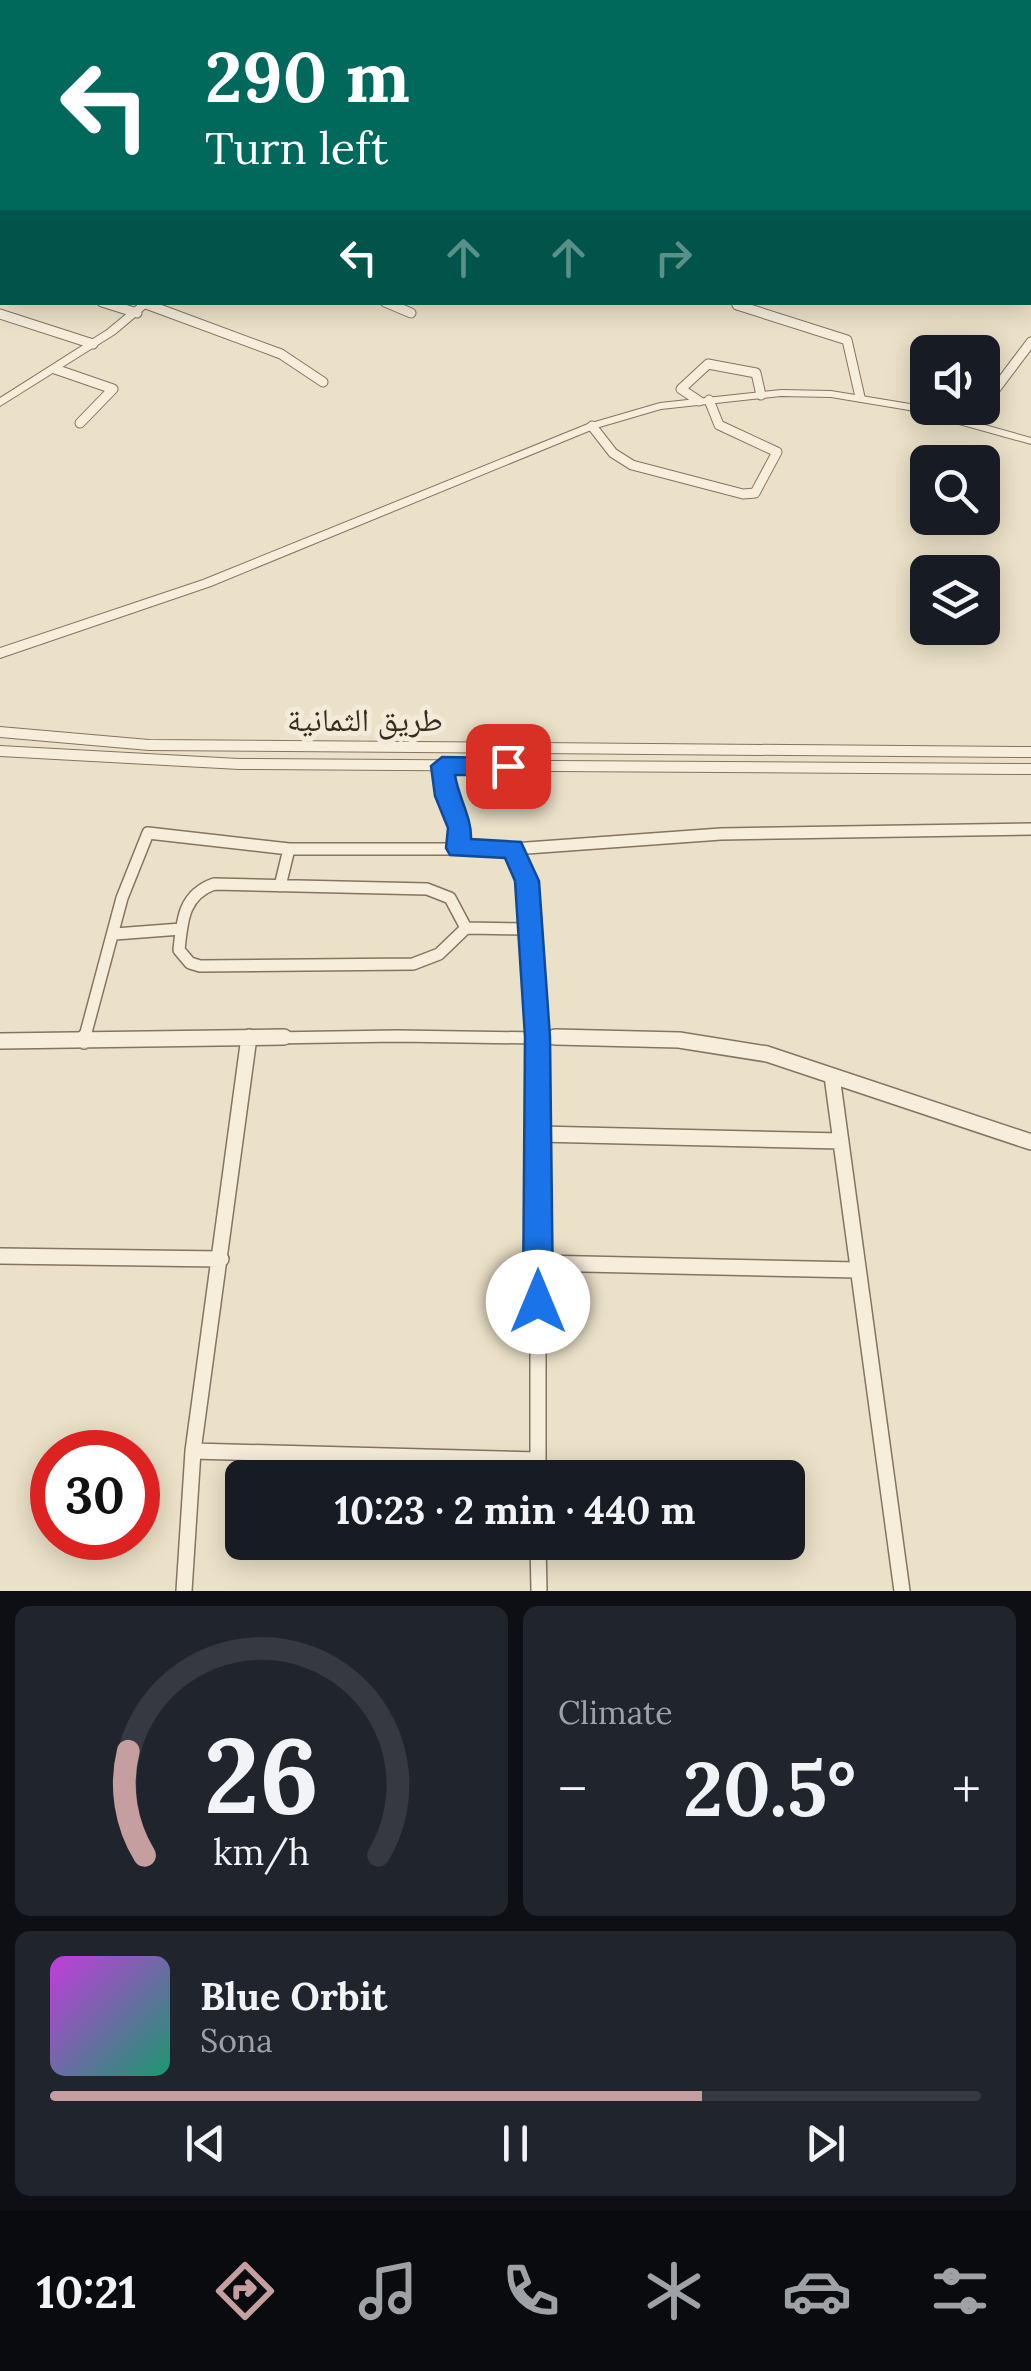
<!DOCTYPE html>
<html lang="en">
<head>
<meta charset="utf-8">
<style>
	body { margin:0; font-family:Lora,"Noto Naskh Arabic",serif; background:#20242c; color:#f1f3f6; height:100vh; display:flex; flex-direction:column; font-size:38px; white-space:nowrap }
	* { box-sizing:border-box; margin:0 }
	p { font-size:32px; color:#9ea1a6 }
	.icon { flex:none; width:55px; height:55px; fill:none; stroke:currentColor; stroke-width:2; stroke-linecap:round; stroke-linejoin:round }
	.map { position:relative; height:1591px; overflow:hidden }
	.sheet { display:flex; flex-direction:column; gap:15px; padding:15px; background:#0d0f14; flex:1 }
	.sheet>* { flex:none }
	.top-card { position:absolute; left:0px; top:0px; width:1032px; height:305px; box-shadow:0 5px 25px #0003; background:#00695c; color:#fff; overflow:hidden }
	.tools { position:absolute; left:910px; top:335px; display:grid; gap:20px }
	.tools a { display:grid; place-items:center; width:90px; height:90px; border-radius:15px; background:#171b24; box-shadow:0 5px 25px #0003; font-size:50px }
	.speed { position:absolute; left:30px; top:1430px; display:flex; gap:20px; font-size:50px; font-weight:700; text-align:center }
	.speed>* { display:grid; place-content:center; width:130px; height:130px; border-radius:50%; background:#171b24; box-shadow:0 5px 25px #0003; line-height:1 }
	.speed .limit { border:15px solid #d22; background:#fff; color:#111 }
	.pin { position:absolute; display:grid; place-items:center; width:85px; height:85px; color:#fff; margin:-42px; border-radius:20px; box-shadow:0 5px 15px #0006 }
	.me { position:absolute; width:110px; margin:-55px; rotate:0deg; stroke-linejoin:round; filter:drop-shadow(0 0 8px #0008) }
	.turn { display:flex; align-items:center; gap:35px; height:210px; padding:0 40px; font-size:45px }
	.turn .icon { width:130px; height:130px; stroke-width:2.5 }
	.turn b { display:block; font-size:70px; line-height:85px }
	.lanes { display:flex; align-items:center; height:95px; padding:0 40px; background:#0003; justify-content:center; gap:50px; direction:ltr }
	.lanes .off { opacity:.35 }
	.big { font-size:75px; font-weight:700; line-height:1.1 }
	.sheet .tile { flex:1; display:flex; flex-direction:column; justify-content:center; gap:15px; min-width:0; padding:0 35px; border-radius:15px; background:#20242c }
	.sheet .dial { align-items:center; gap:0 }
	.dial svg { height:260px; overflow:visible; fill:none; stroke:#363941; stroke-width:7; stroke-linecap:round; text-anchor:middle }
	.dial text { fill:#f1f3f6; stroke:none }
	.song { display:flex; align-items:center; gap:30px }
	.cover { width:120px; height:120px; border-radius:15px; background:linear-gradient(135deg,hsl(290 70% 55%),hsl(160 70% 35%)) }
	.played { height:10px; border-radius:5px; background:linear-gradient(90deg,#c59e9f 70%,#363941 70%) }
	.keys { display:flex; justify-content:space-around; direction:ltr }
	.heat { display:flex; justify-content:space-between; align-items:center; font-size:55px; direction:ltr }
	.sheet .tiles { flex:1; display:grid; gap:15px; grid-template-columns:1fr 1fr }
	.tile:last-child { grid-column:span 2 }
	.trip { position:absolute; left:225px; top:1460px; width:580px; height:100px; border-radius:15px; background:#171b24; box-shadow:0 5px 25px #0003; font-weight:700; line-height:100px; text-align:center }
	.tabs { display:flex; height:160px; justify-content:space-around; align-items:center; background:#090b0e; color:#9ea1a6 }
	.tabs .icon { width:70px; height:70px }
	.tabs .current { color:#c59e9f }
	.tabs b { font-size:45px; color:#f1f3f6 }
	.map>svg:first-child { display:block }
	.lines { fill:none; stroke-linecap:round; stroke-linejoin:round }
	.minor-far3-casing { stroke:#85745f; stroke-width:9 }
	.minor-far2-casing { stroke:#85745f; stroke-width:11 }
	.minor-far1-casing { stroke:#85745f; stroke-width:14 }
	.minor-casing { stroke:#85745f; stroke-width:18 }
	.tertiary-casing { stroke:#85745f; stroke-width:2 }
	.secondary-casing { stroke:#675542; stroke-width:3 }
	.minor-far3 { stroke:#f6eedb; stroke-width:8 }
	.minor-far2 { stroke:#f6eedb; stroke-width:9 }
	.minor-far1 { stroke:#f6eedb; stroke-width:11 }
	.minor { stroke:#f6eedb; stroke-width:15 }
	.tertiary { fill:#f6eedb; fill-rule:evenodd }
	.secondary { fill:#f6eedb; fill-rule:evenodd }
	.route { fill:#1a73e8; stroke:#114b97; stroke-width:2.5 }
	.labels { text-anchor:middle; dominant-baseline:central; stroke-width:10; stroke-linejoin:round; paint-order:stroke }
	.street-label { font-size:32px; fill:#372c21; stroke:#f3ebd7 }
</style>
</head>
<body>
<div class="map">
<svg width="1031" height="1591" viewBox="0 0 1031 1591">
	<rect width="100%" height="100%" fill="#ebe1c8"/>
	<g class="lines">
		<g class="minor-far3-casing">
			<path id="minor-far3" d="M237,0l4,2
				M405,0l5,2
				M754,0l7,2
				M891,0l12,2
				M975,0l13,2
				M376,2l10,-2"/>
		</g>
		<g class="minor-far2-casing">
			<path id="minor-far2" d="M102,302l35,11
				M385,302l26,11
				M146,304l135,50 42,28
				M737,305l110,35 13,57
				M0,314l93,30
				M55,369l58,20 -33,34
				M699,401l-18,-12 27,-25 48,9 5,22
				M982,407l49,-65
				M592,426l21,27 19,12 111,29 12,-1 22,-41 -58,-27 -10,-25"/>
		</g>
		<g class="minor-far1-casing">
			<path id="minor-far1" d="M443,766l16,61 -1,21
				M513,849l14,32 11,159
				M214,884l213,5 23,9 16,30 -27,26 -26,10 -213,2 -10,-3 -11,-13c3,-29 4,-55 35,-66z
				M280,886l9,-37
				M466,928l64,1
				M115,934l66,-5
				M84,1040l38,-142 26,-65 141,16h224l208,-15 310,-5
				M138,1040l260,-4 275,4
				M248,1040l1,-4"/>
		</g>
		<g class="minor-casing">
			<path id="minor" d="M538,1037v441
				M555,1037l124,3 88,14 264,88
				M0,1041l284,-4
				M84,1041l1,-4
				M832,1076l70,515
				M538,1134l303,7
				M0,1256l221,3
				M538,1263l319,7
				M193,1451l345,9
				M538,1542l1,49
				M184,1591l9,-140 56,-414"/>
		</g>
		<g class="tertiary-casing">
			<path id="tertiary" d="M140,0h10l-3,2h-8z
				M0,75h2v5h-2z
				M141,302h12l-38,32 -115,72v-8l107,-68z
				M781,390l50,1 79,13 121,34v6l-122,-34 -78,-13 -50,-1 -120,13 -65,19 -385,158 -211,72v-10l203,-68 385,-156 72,-21z
				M0,727l149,13 882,7v10l-882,-7 -149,-13z
				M0,746l239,13 792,5v10l-792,-5 -239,-13z"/>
		</g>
		<g class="secondary-casing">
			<path id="secondary" d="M519,0h17l2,2h-15z
				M945,0h33l-4,2h-30z"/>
		</g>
		<use href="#minor-far3" class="minor-far3"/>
		<use href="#minor-far2" class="minor-far2"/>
		<use href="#minor-far1" class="minor-far1"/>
		<use href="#minor" class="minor"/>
		<use href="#tertiary" class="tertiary"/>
		<use href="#secondary" class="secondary"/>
	</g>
	<path class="route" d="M442,757l66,1 11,8 -11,9h-53c3,21 17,43 16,64l50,3 18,39 11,156 3,265 -5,11 -10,4 -10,-4 -5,-11 2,-265 -10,-156 -10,-23 -55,-3 -4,-7 2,-20 -13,-32 -4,-30z"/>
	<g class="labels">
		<g class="street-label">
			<text x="365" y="719">طريق الثمانية</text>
		</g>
	</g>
</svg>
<div class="tools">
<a><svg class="icon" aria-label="sound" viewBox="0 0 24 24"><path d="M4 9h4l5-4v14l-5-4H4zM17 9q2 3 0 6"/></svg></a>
<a><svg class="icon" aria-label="search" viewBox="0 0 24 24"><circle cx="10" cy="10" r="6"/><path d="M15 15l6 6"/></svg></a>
<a><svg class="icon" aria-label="layers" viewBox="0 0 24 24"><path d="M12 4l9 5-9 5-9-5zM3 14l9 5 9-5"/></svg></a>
</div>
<div class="speed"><div class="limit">30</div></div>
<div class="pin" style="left:508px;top:766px;background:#d93025"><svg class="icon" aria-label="arrive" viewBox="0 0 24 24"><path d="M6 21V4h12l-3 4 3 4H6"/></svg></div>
<svg class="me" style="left:538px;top:1302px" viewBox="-20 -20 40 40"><circle r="19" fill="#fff"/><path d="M0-13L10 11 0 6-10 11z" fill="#1a73e8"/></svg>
<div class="trip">10:23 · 2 min · 440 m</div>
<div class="top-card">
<div class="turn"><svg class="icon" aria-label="left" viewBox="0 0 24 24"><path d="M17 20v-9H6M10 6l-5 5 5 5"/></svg><div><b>290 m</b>Turn left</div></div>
<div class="lanes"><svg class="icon" aria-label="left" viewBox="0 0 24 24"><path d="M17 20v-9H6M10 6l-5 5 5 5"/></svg><svg class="icon off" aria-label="ahead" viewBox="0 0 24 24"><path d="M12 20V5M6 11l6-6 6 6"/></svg><svg class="icon off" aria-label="ahead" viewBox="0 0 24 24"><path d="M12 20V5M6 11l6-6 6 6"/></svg><svg class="icon off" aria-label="right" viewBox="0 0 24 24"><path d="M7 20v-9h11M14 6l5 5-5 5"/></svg></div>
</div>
</div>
<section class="sheet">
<div class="tiles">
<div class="tile dial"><svg viewBox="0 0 100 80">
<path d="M14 69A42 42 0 1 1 86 69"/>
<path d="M14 69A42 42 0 0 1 9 37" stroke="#c59e9f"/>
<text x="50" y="56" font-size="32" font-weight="700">26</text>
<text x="50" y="72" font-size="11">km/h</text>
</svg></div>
<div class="tile"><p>Climate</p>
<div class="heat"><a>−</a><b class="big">20.5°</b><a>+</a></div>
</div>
<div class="tile">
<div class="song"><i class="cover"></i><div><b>Blue Orbit</b><p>Sona</p></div></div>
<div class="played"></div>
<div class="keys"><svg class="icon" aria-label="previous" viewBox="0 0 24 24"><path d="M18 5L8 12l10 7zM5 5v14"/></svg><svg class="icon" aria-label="pause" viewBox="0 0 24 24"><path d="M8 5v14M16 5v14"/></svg><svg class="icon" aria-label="next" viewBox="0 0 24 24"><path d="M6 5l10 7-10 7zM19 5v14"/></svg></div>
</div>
</div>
</section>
<nav class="tabs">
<b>10:21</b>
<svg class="icon current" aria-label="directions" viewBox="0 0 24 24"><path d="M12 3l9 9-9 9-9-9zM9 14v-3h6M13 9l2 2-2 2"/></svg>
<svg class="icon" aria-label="music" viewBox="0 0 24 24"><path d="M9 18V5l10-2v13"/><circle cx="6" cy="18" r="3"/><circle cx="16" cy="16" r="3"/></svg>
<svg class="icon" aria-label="phone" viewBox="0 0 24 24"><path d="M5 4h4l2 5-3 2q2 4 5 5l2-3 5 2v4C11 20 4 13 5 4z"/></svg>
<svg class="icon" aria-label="climate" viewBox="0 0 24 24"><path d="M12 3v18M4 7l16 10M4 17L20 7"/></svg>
<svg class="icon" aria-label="car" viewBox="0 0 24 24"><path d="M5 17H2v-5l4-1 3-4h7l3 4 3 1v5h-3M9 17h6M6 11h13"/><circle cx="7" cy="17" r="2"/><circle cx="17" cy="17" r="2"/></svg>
<svg class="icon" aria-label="filters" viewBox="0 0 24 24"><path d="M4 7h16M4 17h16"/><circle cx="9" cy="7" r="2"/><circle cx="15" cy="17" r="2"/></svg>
</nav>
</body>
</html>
